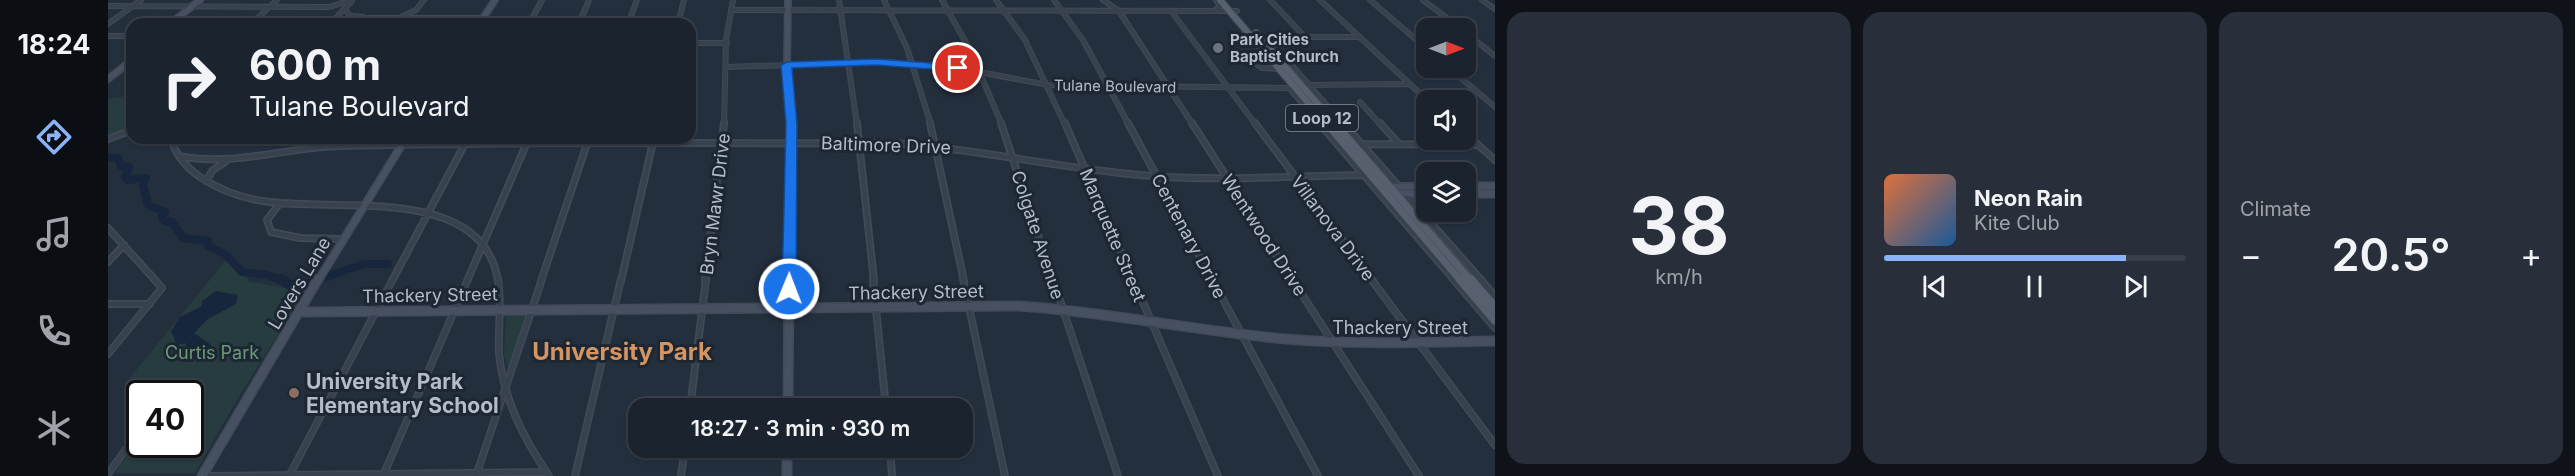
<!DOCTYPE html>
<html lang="en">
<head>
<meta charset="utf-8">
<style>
	body { margin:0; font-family:Inter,sans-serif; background:#282f3a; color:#f1f3f6; height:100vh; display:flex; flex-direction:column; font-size:22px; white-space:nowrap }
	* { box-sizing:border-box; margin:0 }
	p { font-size:20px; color:#a0a4aa }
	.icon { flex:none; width:33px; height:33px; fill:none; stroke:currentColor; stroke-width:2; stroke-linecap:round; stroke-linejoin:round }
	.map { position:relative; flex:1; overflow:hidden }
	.sheet { display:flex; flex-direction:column; gap:12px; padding:12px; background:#0f1319; width:1080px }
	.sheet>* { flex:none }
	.guide { position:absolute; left:18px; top:18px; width:570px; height:126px; border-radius:18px; box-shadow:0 2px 4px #0004,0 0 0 2px #39404a; background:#1b232e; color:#f1f3f6; overflow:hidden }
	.needle { width:39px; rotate:90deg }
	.tools { position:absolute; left:1308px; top:18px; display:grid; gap:12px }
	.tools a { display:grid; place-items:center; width:60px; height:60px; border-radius:12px; background:#1b232e; box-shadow:0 2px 4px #0004,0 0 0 2px #39404a; font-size:30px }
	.speed { position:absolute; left:18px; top:380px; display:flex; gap:12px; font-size:30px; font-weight:700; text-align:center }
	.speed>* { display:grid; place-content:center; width:78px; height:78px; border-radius:50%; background:#1b232e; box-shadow:0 2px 4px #0004,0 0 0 2px #39404a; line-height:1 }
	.speed .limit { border:3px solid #111; border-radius:9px; background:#fff; color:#111 }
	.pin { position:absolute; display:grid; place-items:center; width:51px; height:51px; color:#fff; margin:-26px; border:3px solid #fff; border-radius:50%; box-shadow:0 2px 6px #0007 }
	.me { position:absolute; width:66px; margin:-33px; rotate:1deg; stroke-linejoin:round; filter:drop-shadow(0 0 4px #0008) }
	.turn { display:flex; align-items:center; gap:21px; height:126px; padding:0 24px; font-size:27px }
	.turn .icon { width:78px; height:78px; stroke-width:2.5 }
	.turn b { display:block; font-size:42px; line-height:51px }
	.big { font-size:45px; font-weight:600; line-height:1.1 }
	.sheet .widget { flex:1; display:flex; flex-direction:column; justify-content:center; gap:9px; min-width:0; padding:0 21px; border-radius:18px; background:#282f3a }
	.sheet .dial { align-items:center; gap:0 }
	.dial b { font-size:78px; line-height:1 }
	.song { display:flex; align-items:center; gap:18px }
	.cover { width:72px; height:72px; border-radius:9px; background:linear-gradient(135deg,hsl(20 70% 55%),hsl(210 70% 35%)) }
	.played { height:6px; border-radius:3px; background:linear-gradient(90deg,#8ab4f8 80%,#39404a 80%) }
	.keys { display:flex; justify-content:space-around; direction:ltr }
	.heat { display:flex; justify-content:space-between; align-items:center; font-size:33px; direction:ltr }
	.sheet .tiles { flex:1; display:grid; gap:12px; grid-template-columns:repeat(3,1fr) }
	.trip { position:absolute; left:520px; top:398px; width:345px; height:60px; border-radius:18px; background:#1b232e; box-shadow:0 2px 4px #0004,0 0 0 2px #39404a; font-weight:600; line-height:60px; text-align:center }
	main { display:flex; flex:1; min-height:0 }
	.dock { display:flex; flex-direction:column; width:108px; justify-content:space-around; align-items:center; background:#0b0e12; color:#a0a4aa }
	.dock .icon { width:42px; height:42px }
	.dock .on { color:#8ab4f8 }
	.dock b { font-size:27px; color:#f1f3f6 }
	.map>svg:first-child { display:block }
	.green { fill:#263c3f }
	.water { fill:#17263c }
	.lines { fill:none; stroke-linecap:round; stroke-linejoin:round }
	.river-far1 { stroke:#17263c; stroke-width:8 }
	.river { stroke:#17263c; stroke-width:10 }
	.street-far2-casing { stroke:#414a57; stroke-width:6 }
	.street-far1-casing { stroke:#414a57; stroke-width:8 }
	.street-casing { stroke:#414a57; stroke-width:8 }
	.secondary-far2-casing { stroke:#414a57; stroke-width:8 }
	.secondary-far1-casing { stroke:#414a57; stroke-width:9 }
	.secondary-casing { stroke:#414a57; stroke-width:11 }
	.primary-far2-casing { stroke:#414a57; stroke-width:8 }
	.primary-far1-casing { stroke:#414a57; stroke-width:10 }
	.primary-casing { stroke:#414a57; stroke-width:12 }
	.street-far2 { stroke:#38414e; stroke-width:4 }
	.street-far1 { stroke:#38414e; stroke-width:4.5 }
	.street { stroke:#38414e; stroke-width:5 }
	.secondary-far2 { stroke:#465061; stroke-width:5 }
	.secondary-far1 { stroke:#465061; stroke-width:6 }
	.secondary { stroke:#465061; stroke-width:8 }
	.primary-far2 { stroke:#56606e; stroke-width:6 }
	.primary-far1 { stroke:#56606e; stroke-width:7 }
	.primary { stroke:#56606e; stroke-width:9 }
	.route { fill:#1a73e8; stroke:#114b97; stroke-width:1.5 }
	.worship-dot { fill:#6b7280; stroke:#1d2633; stroke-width:2 }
	.education-dot { fill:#8d6e63; stroke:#1d2633; stroke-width:2 }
	.labels { text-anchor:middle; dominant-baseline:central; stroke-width:6; stroke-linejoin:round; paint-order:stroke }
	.far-poi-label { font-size:15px; font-weight:bold; fill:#b4bcc9; stroke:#1d2633; text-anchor:start }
	.far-street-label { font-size:15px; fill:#b4bcc9; stroke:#1d2633 }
	.shield { fill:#1d2633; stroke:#878f9c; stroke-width:1.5 }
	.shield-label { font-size:16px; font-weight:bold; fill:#b4bcc9 }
	.street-label { font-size:18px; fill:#b4bcc9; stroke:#1d2633 }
	.park-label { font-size:18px; fill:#6b9a76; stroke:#1d2633 }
	.near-poi-label { font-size:21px; font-weight:bold; fill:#b4bcc9; stroke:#1d2633; text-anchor:start }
	.district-label { font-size:24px; font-weight:bold; fill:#d59563; stroke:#1d2633 }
</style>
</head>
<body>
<main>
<nav class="dock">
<b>18:24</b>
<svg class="icon on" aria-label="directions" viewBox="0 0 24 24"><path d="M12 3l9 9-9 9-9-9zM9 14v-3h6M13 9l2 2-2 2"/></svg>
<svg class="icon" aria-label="music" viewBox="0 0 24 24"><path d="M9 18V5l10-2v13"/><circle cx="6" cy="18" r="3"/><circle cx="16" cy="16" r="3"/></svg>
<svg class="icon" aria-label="phone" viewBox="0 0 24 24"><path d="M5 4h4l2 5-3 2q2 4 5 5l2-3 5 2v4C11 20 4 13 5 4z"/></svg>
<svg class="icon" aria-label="climate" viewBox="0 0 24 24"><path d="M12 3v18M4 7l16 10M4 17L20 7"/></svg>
</nav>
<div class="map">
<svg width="1387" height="476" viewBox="0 0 1387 476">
	<rect width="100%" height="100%" fill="#242f3e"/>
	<path class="green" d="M24,95v33l-24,8v-37z
		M122,255l13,14 6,13c21,2 38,8 58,7l-68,107 -44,77h-80l24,-34 1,5h50v-51h-18l5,-8 -52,-1z
		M421,313l-20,58 -5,-17 2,-40z"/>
	<path class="water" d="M108,291l22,4 -2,9 -28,15 -14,14 16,11 6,9 -7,8 -19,-8 -5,-10 -8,2 -6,-14 9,-14 22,-11v-5z"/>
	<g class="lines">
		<path class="river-far1" d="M0,157l10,1 3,8 8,1 -4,10 3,3 18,-2 -3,7 5,20 17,7 -3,5 3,4 7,1 11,16 25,3v5l17,8 17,18 25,3 17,6
			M218,277l38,-13h24"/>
		<path class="river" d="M173,279l9,6 20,-1"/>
		<g class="street-far2-casing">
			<path id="street-far2" d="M731,0l18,125
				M776,0l23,48 24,77
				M834,0l28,50 32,75
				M888,0l29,40 40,85
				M946,0l29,40 46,85
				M995,0l16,11 74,114
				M1108,0l5,6 -4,2 4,3
				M1162,0l35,37
				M1212,0l107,100
				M1262,0l56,48
				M1315,0l37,28
				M1374,0l13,9
				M0,6l221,1 23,-7
				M237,9l5,7 13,1
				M623,10l506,1
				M1063,11l85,114
				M295,16l13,-6 8,-10
				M0,24l33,-24
				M143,24l26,-24
				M222,24l21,-22
				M235,24l26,-6h114
				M421,24l13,-24
				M471,24l10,-24
				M520,24l9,-24
				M570,24l6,-24
				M1358,33l29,23
				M0,36h24
				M1159,37l77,88
				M1159,37h93
				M582,43h37
				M1165,61l-18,2 7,5 17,1
				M618,67l161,-5 71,6 90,17 241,3 32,37
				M1341,68l46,39
				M1199,85l103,-1
				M1252,102l21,23
				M616,125l2,-85 7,-40"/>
		</g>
		<g class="street-far1-casing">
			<path id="street-far1" d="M749,123l17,158
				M822,123l34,158
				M893,123l52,158
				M957,123l68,158
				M1020,123l85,158
				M1084,123l101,158
				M1147,123l118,158
				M1211,123l136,158
				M1235,123l139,158
				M1272,123l19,21
				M1358,134l29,26
				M63,138c4,17 15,29 29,39 20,13 40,21 63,24 69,12 220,-19 235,80
				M0,139l24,-9
				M1253,144l117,1
				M71,156c56,11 107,-9 162,-10 184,-5 369,-2 554,-3 82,6 163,25 245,32 74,7 150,1 224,0
				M98,181l7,-11 12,-8
				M172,203l-13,17 4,12 29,6 42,1
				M0,228l48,53
				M0,262l16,-17
				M284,281l76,-143
				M359,281l62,-143
				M433,281l48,-143
				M513,281l33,-143
				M597,281l19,-158"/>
		</g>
		<g class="street-casing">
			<path id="street" d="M390,279c4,25 0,50 1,74 4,46 25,86 50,123
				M765,279l13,129
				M855,279l42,197
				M945,279l65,197
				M1025,279l85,197
				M1104,279l106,197
				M1184,279l127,197
				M1263,279l124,166
				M1345,279l42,49
				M1372,279l15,17
				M0,304h42
				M0,354l54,-66 -8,-9
				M58,393l7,-10
				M582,408l16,-129
				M782,447l2,29
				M0,474l32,-44
				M98,476l340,-4
				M181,476l104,-197
				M275,476l85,-197
				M368,476l66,-197
				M467,476l46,-197
				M573,476l4,-29"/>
		</g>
		<g class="secondary-far2-casing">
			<path id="secondary-far2" d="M680,0l-1,65 4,60
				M62,24l30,-24
				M371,24l16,-24
				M0,79l24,-19"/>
		</g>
		<g class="secondary-far1-casing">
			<path id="secondary-far1" d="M1358,186h29
				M1279,187l39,-1
				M1286,193l32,1
				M1358,194h29
				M210,281l88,-143
				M681,281l2,-158"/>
		</g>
		<g class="secondary-casing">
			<path id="secondary" d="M191,312l720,-6c90,6 177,25 267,33 69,6 139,3 209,2
				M680,408l1,-129
				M679,447v29
				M94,476l116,-197"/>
		</g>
		<g class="primary-far2-casing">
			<path id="primary-far2" d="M1112,0l107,125
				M1148,33l80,92"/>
		</g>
		<g class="primary-far1-casing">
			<path id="primary-far1" d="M1218,123l135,158
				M1227,123l136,158"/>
		</g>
		<g class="primary-casing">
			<path id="primary" d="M1352,279l35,41
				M1362,279l25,29"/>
		</g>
		<use href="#street-far2" class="street-far2"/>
		<use href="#street-far1" class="street-far1"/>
		<use href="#street" class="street"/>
		<use href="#secondary-far2" class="secondary-far2"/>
		<use href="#secondary-far1" class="secondary-far1"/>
		<use href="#secondary" class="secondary"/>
		<use href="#primary-far2" class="primary-far2"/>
		<use href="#primary-far1" class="primary-far1"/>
		<use href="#primary" class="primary"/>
	</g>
	<path class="route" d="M768,59l82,6 5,3 -5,3 -82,-6 -84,3 5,56 -1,165 -7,6 -5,-2 -2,-4 4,-165 -5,-59 6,-3z"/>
	<circle class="worship-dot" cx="1110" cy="48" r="6"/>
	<circle class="education-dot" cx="186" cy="393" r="6"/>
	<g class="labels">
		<g class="far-poi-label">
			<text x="1122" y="39">Park Cities<tspan x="1122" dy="17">Baptist Church</tspan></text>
		</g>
		<g class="far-street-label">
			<text transform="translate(1007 86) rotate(1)">Tulane Boulevard</text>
		</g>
		<rect class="shield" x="1178" y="105" width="72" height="26" rx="4.5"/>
		<g class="shield-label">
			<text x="1214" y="118">Loop 12</text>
		</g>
		<g class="street-label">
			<text transform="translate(778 145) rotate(2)">Baltimore Drive</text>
			<text transform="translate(607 204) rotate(-83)">Bryn Mawr Drive</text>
			<text transform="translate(1225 228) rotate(53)">Villanova Drive</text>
			<text transform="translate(930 235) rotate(72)">Colgate Avenue</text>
			<text transform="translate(1005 235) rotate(67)">Marquette Street</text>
			<text transform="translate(1156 235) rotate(57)">Wentwood Drive</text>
			<text transform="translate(1081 236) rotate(62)">Centenary Drive</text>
			<text transform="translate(191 283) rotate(-59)">Lovers Lane</text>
			<text transform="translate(808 292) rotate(-1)">Thackery Street</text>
			<text transform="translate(322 295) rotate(-1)">Thackery Street</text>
			<text x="1292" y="327">Thackery Street</text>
		</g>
		<g class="park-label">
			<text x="104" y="352">Curtis Park</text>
		</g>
		<g class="near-poi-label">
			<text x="198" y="381">University Park<tspan x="198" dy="24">Elementary School</tspan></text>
		</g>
		<g class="district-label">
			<text x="514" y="351">University Park</text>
		</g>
	</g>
</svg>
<div class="tools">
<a><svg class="needle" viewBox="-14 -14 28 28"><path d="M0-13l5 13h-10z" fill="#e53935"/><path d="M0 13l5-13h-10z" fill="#a0a4aa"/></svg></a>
<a><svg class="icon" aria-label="sound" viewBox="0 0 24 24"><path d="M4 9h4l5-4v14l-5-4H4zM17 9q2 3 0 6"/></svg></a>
<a><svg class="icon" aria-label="layers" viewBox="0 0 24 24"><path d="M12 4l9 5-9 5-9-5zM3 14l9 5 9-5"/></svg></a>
</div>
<div class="speed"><div class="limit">40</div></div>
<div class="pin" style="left:850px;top:68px;background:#d93025"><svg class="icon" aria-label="arrive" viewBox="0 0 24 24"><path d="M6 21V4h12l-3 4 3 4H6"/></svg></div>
<svg class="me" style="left:681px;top:289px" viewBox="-20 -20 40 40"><circle r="17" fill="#1a73e8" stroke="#fff" stroke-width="3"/><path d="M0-11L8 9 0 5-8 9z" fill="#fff"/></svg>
<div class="trip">18:27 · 3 min · 930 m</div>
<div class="guide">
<div class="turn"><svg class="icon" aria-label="right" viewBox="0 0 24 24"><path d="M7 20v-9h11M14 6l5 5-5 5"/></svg><div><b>600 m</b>Tulane Boulevard</div></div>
</div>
</div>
<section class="sheet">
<div class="tiles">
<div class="widget dial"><b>38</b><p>km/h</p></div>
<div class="widget">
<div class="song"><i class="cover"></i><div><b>Neon Rain</b><p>Kite Club</p></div></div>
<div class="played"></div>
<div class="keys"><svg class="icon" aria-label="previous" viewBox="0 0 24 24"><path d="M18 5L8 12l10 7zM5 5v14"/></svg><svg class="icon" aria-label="pause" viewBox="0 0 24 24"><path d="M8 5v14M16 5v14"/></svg><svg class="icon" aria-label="next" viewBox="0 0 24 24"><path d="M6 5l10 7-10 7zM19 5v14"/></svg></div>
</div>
<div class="widget"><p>Climate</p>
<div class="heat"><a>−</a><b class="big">20.5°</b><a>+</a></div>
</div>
</div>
</section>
</main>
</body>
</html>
